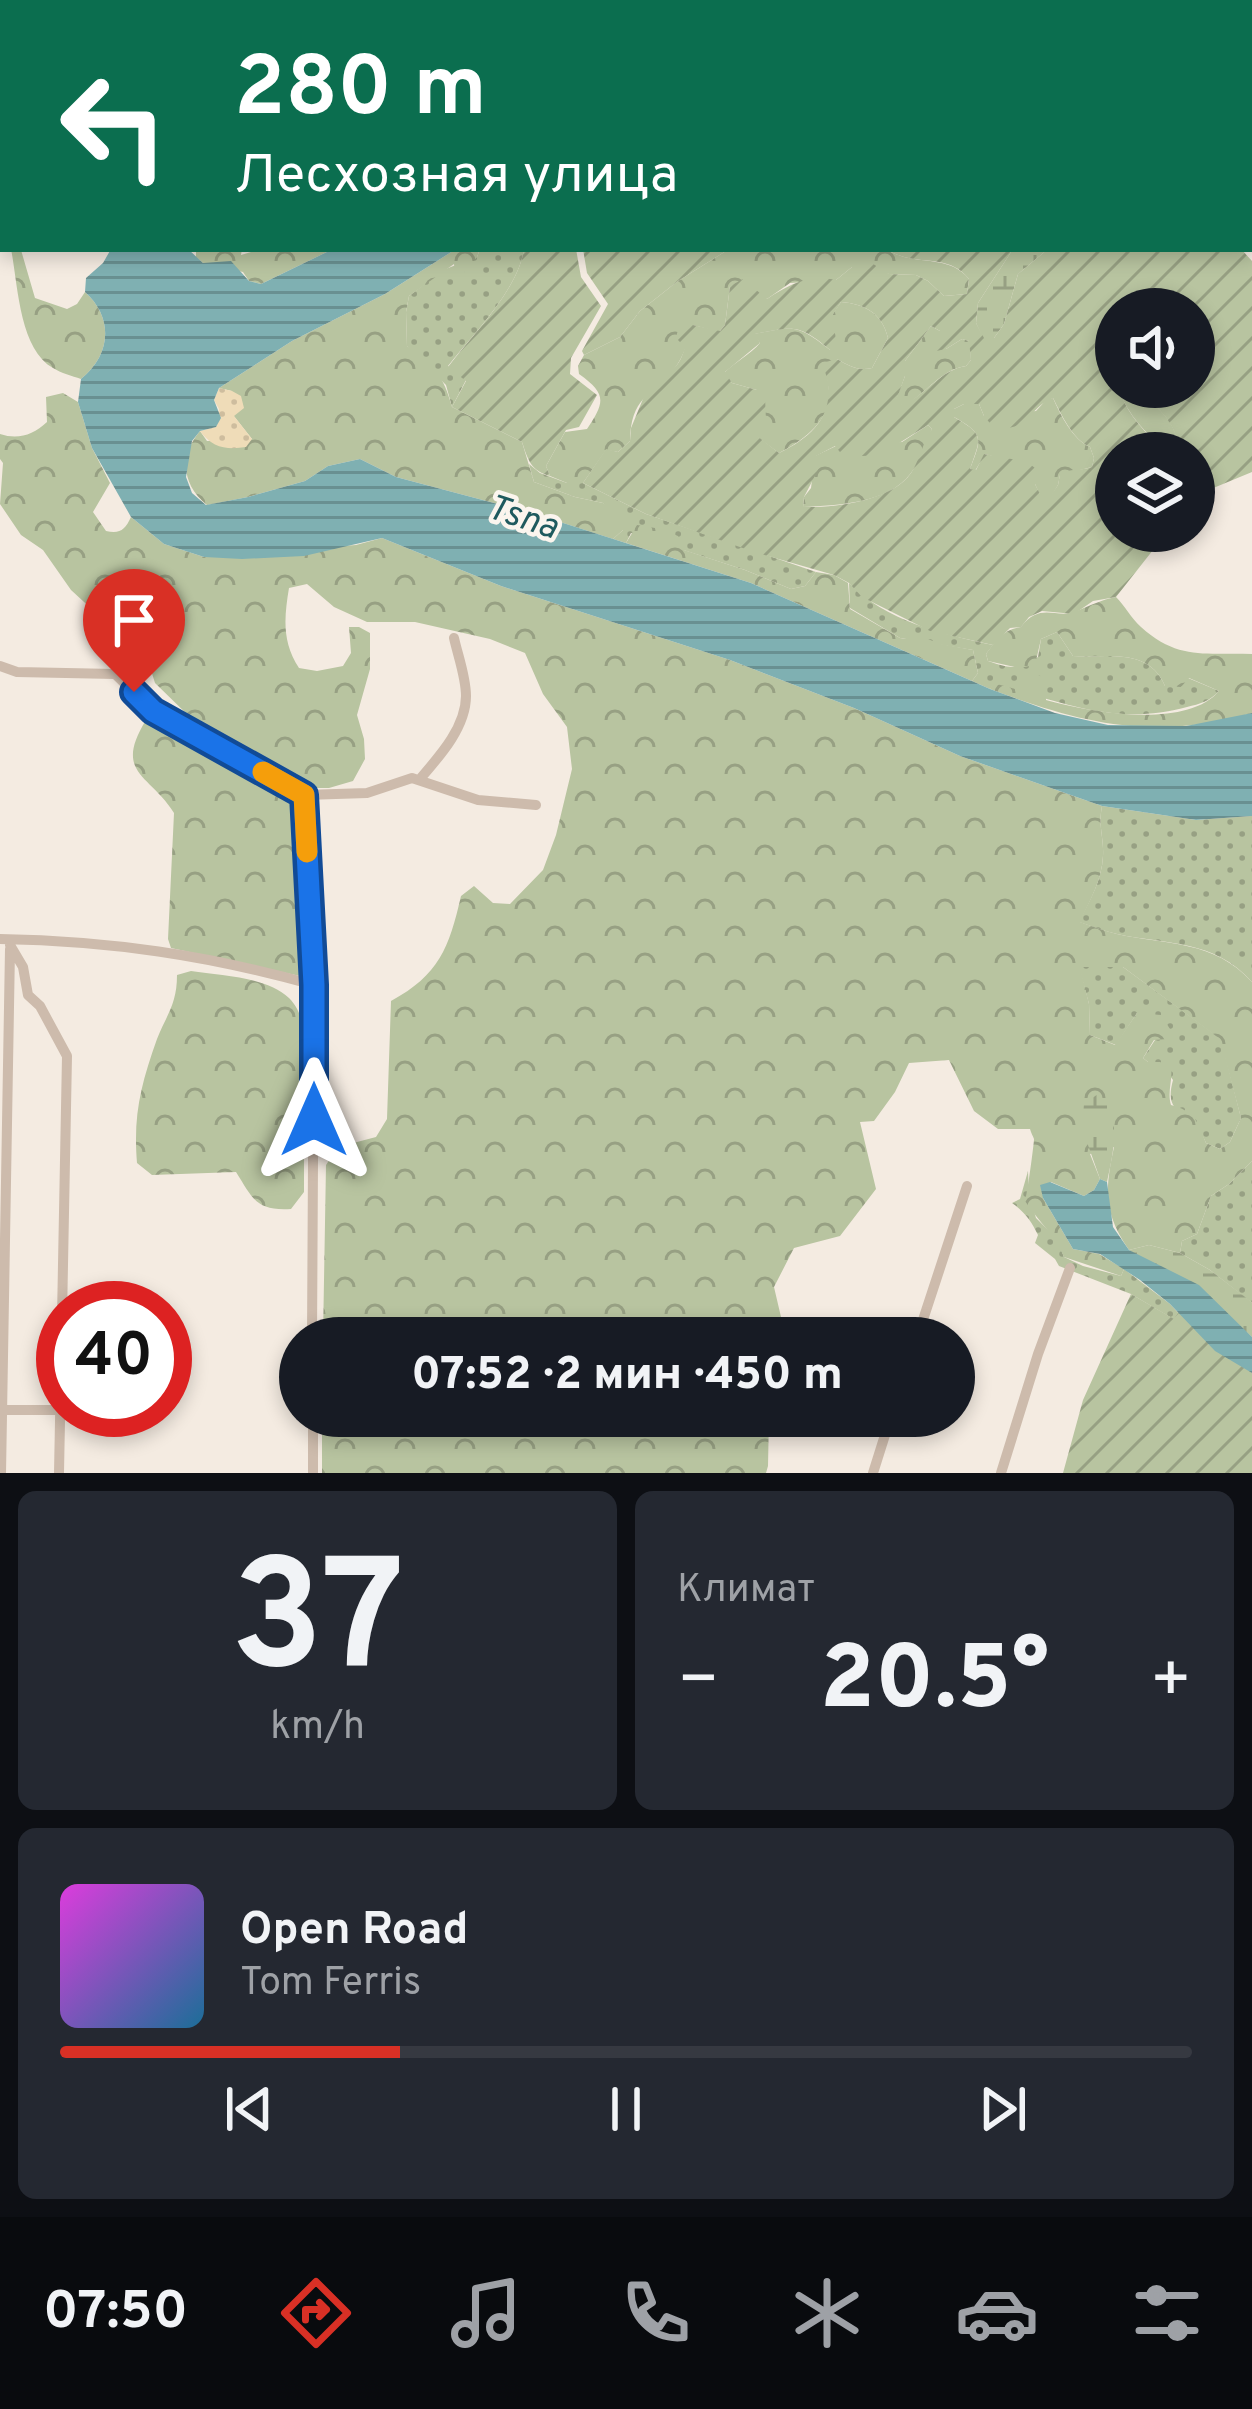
<!DOCTYPE html>
<html lang="ru">
<head>
<meta charset="utf-8">
<style>
	body { margin:0; font-family:Overpass,sans-serif; background:#242831; color:#f1f3f6; height:100vh; display:flex; flex-direction:column; font-size:45px; white-space:nowrap }
	* { box-sizing:border-box; margin:0 }
	p { font-size:39px; color:#9ea1a6 }
	.icon { flex:none; width:66px; height:66px; fill:none; stroke:currentColor; stroke-width:2; stroke-linecap:round; stroke-linejoin:round }
	.map { position:relative; height:1473px; overflow:hidden }
	.details { display:flex; flex-direction:column; gap:18px; padding:18px; background:#0d0f14; flex:1 }
	.details>* { flex:none }
	.top-card { position:absolute; left:0px; top:0px; width:1254px; height:252px; box-shadow:0 6px 18px #0003; background:#0b6e4f; color:#fff; overflow:hidden }
	.fabs { position:absolute; left:1095px; top:288px; display:grid; gap:24px }
	.fabs a { display:grid; place-items:center; width:120px; height:120px; border-radius:50%; background:#171b24; box-shadow:0 6px 18px #0003; font-size:60px }
	.speed { position:absolute; left:36px; top:1281px; display:flex; gap:24px; font-size:60px; font-weight:700; text-align:center }
	.speed>* { display:grid; place-content:center; width:156px; height:156px; border-radius:50%; background:#171b24; box-shadow:0 6px 18px #0003; line-height:1 }
	.speed .limit { border:18px solid #d22; background:#fff; color:#111 }
	.pin { position:absolute; display:grid; place-items:center; width:102px; height:102px; color:#fff; margin:-123px -51px; border-radius:50% 50% 50% 0; rotate:-45deg; box-shadow:0 0 12px #0007 }
	.pin .icon { rotate:45deg }
	.me { position:absolute; width:132px; margin:-66px; rotate:0deg; stroke-linejoin:round; filter:drop-shadow(0 0 9px #0008) }
	.turn { display:flex; align-items:center; gap:42px; height:252px; padding:0 36px; font-size:54px }
	.turn .icon { width:156px; height:156px; stroke-width:2.5 }
	.turn b { display:block; font-size:84px; line-height:102px }
	.big { font-size:90px; font-weight:800; line-height:1.1 }
	.details .tile { flex:1; display:flex; flex-direction:column; justify-content:center; gap:18px; min-width:0; padding:0 42px; border-radius:18px; background:#242831 }
	.details .dial { align-items:center; gap:0 }
	.dial b { font-size:156px; line-height:1 }
	.song { display:flex; align-items:center; gap:36px }
	.cover { width:144px; height:144px; border-radius:18px; background:linear-gradient(135deg,hsl(300 70% 55%),hsl(200 70% 35%)) }
	.played { height:12px; border-radius:6px; background:linear-gradient(90deg,#d93025 30%,#363941 30%) }
	.keys { display:flex; justify-content:space-around; direction:ltr }
	.heat { display:flex; justify-content:space-between; align-items:center; font-size:66px; direction:ltr }
	.details .tiles { flex:1; display:grid; gap:18px; grid-template-columns:1fr 1fr }
	.tile:last-child { grid-column:span 2 }
	.trip { position:absolute; left:279px; top:1317px; width:696px; height:120px; border-radius:60px; background:#171b24; box-shadow:0 6px 18px #0003; font-weight:800; line-height:120px; text-align:center }
	.dock { display:flex; height:192px; justify-content:space-around; align-items:center; background:#090b0e; color:#9ea1a6 }
	.dock .icon { width:84px; height:84px }
	.dock .on { color:#d93025 }
	.dock b { font-size:54px; color:#f1f3f6 }
	.map>svg:first-child { display:block }
	.grass { fill:url(#grass-dots) }
	.forest { fill:url(#forest-crowns); fill-rule:evenodd }
	.wetland { fill:url(#wetland-marsh) }
	.sand { fill:url(#sand-dots) }
	.garden { fill:url(#garden-furrows); fill-rule:evenodd }
	.water { fill:url(#water-rules) }
	.lines { fill:none; stroke-linecap:round; stroke-linejoin:round }
	.minor { stroke:#cdbbac; stroke-width:10 }
	.route-casing { stroke:#114b97; stroke-width:30 }
	.route { stroke:#1a73e8; stroke-width:21 }
	.slow { stroke:#f59e0b; stroke-width:21 }
	.labels { text-anchor:middle; dominant-baseline:central; stroke-width:9; stroke-linejoin:round; paint-order:stroke }
	.water-label { font-size:36px; font-style:italic; fill:#1f5a5e; stroke:#fbf5ee }
</style>
</head>
<body>
<div class="map">
<svg width="1252" height="1473" viewBox="0 0 1252 1473">
	<defs>
		<pattern id="grass-dots" width="8" height="8" patternUnits="userSpaceOnUse" patternTransform="scale(3)"><rect width="8" height="8" fill="#b8c4a0"/><path d="M2 2h.1M6 6h.1" fill="none" stroke="#97a083" stroke-width="1.8" stroke-linecap="round"/></pattern>
		<pattern id="forest-crowns" width="20" height="18" patternUnits="userSpaceOnUse" patternTransform="scale(3)"><rect width="20" height="18" fill="#b8c4a0"/><path d="M2 6a3 3 0 1 1 6 0M12 15a3 3 0 1 1 6 0" fill="none" stroke="#97a083"/></pattern>
		<pattern id="wetland-marsh" width="20" height="14" patternUnits="userSpaceOnUse" patternTransform="scale(3)"><rect width="20" height="14" fill="#b8c4a0"/><path d="M1 5h8M5 5V1M11 12h8M15 12V8" fill="none" stroke="#97a083"/></pattern>
		<pattern id="sand-dots" width="8" height="8" patternUnits="userSpaceOnUse" patternTransform="scale(3)"><rect width="8" height="8" fill="#efdcb8"/><path d="M2 2h.1M6 6h.1" fill="none" stroke="#cebd9e" stroke-width="1.8" stroke-linecap="round"/></pattern>
		<pattern id="garden-furrows" width="10" height="10" patternUnits="userSpaceOnUse" patternTransform="scale(3)"><rect width="10" height="10" fill="#b8c4a0"/><path d="M-1 1l2-2M0 10L10 0M9 11l2-2" fill="none" stroke="#97a083"/></pattern>
		<pattern id="water-rules" width="6" height="5" patternUnits="userSpaceOnUse" patternTransform="scale(3)"><rect width="6" height="5" fill="#7fb0b2"/><path d="M0 2.5h6" fill="none" stroke="#699091"/></pattern>
	</defs>
	<rect width="100%" height="100%" fill="#f4ebe1"/>
	<path class="grass" d="M480,249h44c-6,41 -51,85 -76,117l18,14 -14,27 -6,-22 -39,-39 -1,-34 3,-16 34,-26 34,-13z
		M529,464l11,9 27,10h16l63,31 170,58 -11,14 -14,3 -46,-19 -114,-37 -5,10 -13,-4 10,-9 -20,-27 -28,-6 -41,-15z
		M849,583c37,38 93,51 144,62l-7,9 2,7c23,8 29,9 50,-4l3,-18 16,-7 16,24c34,2 76,-9 92,30l23,-8 31,13c-9,10 -19,13 -32,16 -72,20 -126,-6 -193,-23l-4,5 -18,-8 6,-8 -5,-23 -73,-12 -50,-30z
		M1102,806l94,14 56,-4v166c-38,-43 -85,-37 -135,-48 -13,-3 -25,-8 -38,-12 11,-22 23,-42 24,-66 1,-19 -5,-29 -1,-50z
		M1079,967h44l98,72 20,79 -11,24 -10,7 -14,-6c-13,-36 -44,-23 -33,-63l-13,-17 -12,-1 -5,-4 12,-18 -18,-27 -21,32 -26,-10 -1,-31z
		M1252,1161v142l-42,-33 -30,-17 2,-12 15,-7 14,-38 18,-12z
		M1028,1171l1,24 7,23 21,21 7,18 19,9 38,10 3,-7 46,35 27,29 -66,-39 -72,-28 -4,-7 -20,-16 3,-8c-6,-13 -14,-24 -26,-32l8,-4z"/>
	<path class="forest" d="M11,249l10,1 14,48 32,11 10,-5 8,-12c29,26 26,63 -4,87 -9,-3 -20,-6 -28,-11 -34,-19 -35,-84 -42,-119z
		M196,249h46l-1,6 17,-5 75,-1 -72,35 -12,-3 -6,-9 -40,-9 -7,-6z
		M456,249h24l-3,8 -14,17 -8,-1 -1,-9 -45,32 -3,16 1,34c26,16 37,31 45,61l70,35 12,40 41,15 28,6 22,15 -2,12 -10,9 -78,-25 -139,-37 -36,-18 -32,7 -23,15 -57,16 -41,8c-25,-20 -28,-49 -7,-74l7,10 45,-2 -19,-24 -1,-24 -13,-3 73,-47 93,-47z
		M743,249h142c6,3 12,6 19,8 23,6 48,1 65,22l-2,15 -23,2 -16,-15 -12,-6 -27,-1 -37,-7 -16,13 -46,3 -23,16 -37,-13 -5,39 -6,7 -26,-7c-5,15 -9,32 -19,44 -24,28 -43,28 -44,72l-12,11 -12,-2 -23,33h-16l-17,-7 -4,-10 19,-34 22,-3c18,-27 20,-35 -8,-55l-1,-8 6,-11 36,-18 20,-26 38,-30 48,-30z
		M841,302c24,2 41,11 47,36l-16,30c-14,3 -23,-2 -35,-9 -3,6 -7,11 -9,18 -1,9 4,19 0,29 -8,22 -29,37 -49,47l-23,-17 1,-46 -25,-7 -8,-10c12,-12 26,-18 36,-30l-7,-9c42,-7 43,-11 77,16l2,-35z
		M931,326l9,5v9l6,9 16,-10 8,2 1,19 -5,6c-26,4 -39,27 -62,40l-9,-4 10,-26v-15z
		M1128,388c28,14 49,33 52,65h-16l-1,-6c-19,-15 -35,-33 -44,-56z
		M63,393l15,9 14,46 18,35 -17,29 13,19c14,3 19,-1 25,-14l33,27 40,13 152,-12 26,-7 119,48 229,74 124,48 106,48 142,50c-4,21 2,31 1,50 -1,24 -13,44 -23,66 12,4 25,9 37,12 50,11 97,6 135,48v179l-23,23 -18,12 -14,38 -15,7 -2,12 -31,-8 -20,5c-26,-37 -24,-61 -15,-103l-24,7 10,25 -6,11 -10,6 -33,-14 -8,16 30,51 26,5 25,15 -3,7 -57,-19c-9,-22 -26,-36 -39,-56 2,-5 9,-57 9,-62 -1,-3 -3,-6 -4,-10h-32l-24,-18 -25,-51 -40,3 -14,29 -21,29 -14,1 16,67 -36,47 -46,12 -20,39 7,30 -8,21h-450l3,-173 12,-18 38,-10 11,-18 4,-118c48,-26 58,-53 70,-105l13,-10 19,17 17,1 33,-34 13,-35 16,-66 -5,-42 -24,-33 -18,-41 -35,-14 -75,-17h-48l-33,-15 -27,-23 -18,4c-5,30 -7,54 10,80l18,3 26,-5 8,-13 -2,-26h10l11,6v36l-13,46 7,24 1,20 -12,22 -24,7h-23l-72,-37 -39,-29 -40,-39 -11,-35 -10,-15 -38,-20 -25,-23 -28,-40 -22,-15 -21,-31 3,-41 -3,-4v-25c18,6 33,1 47,-12l-1,-25zM1080,967h43l97,72 21,79 -11,24 -10,7 -14,-6c-8,-22 -12,-32 -35,-38 -4,-13 2,-25 0,-38l-11,-5h-12l-5,-4 11,-18 13,-1 3,-10 -9,-14 -24,-2 -22,32 -25,-10 -1,-31z
		M1053,398c7,16 20,42 37,49l4,11 -2,9 -32,8 -2,10 -6,10h-12l-5,-11 -1,-16 -49,-14 -10,17 -5,-2c12,-31 14,-35 -16,-52v-8l10,-5h15l5,12 52,-5 11,-12z
		M928,425l4,4c-6,14 -12,32 -21,44 -23,31 -73,32 -108,34l1,-10 7,-9 4,-32 21,-10 66,-4z
		M637,525l24,4 17,7 6,14 61,20 46,19 14,-3 11,-14 18,3 14,8 2,26 50,29 6,1 8,-5 27,10 32,6 5,23 -6,8 -221,-98 -125,-40z
		M1116,597c9,9 15,21 25,30 38,34 64,25 111,27v59c-100,28 -168,11 -262,-24l3,-6 26,7 5,-12 10,-5 11,5 1,22c43,12 140,30 173,-9l-30,-13 -8,9 -16,-1c-16,-39 -58,-28 -92,-30l-16,-24 -16,7 -6,26 -16,3 -31,-7 -2,-7c10,-14 18,-25 35,-27 20,-26 35,-7 56,-16 14,-6 24,-11 39,-14z
		M157,719l144,80 7,170 -8,7 -129,-28 -3,-9 6,-126c-24,-39 -61,-39 -28,-93z
		M191,971c30,5 75,5 98,27 8,8 11,17 15,27v167l-13,17c-35,2 -38,-10 -55,-37l-84,3 -15,-12c-4,-48 4,-79 20,-124 10,-25 20,-35 20,-64z
		M322,1416h447l-1,50 -2,7h-444z"/>
	<path class="wetland" d="M1013,249h35l-30,25 -14,50 -10,14h-11l-7,-15 2,-20z
		M1098,1094c25,20 15,60 9,88l-7,-3 -18,-51 2,-24z
		M1149,1245l31,8 30,17 39,30 3,3v34l-27,-24 -96,-63z"/>
	<path class="sand" d="M219,388l13,3 9,5 3,12 -10,8 18,23 -6,8c-19,3 -34,1 -46,-16l16,-4 3,-18 -5,-9z"/>
	<path class="garden" d="M524,249h52l5,28 20,29 -30,52 -1,16 27,21 -18,32 -13,3 -20,36 4,10c-19,-5 -22,-16 -28,-34l-70,-35 14,-26 -18,-14c25,-33 70,-77 76,-118z
		M583,249h160l-17,2 -48,30 -38,30 -20,26 -36,18 -2,-4 26,-47 -21,-31z
		M885,249h128l-35,54 -2,20 8,15h10l10,-14 14,-50 30,-25h193l11,12v211l-58,24v-43h-14c-4,-32 -24,-51 -52,-65l-8,3c5,18 18,33 31,47l13,-1v16h-48v78h52l-52,66 -23,4 -19,13 -32,-3 -13,6 -8,10 -11,1 -17,17 -63,-14 -68,-34 -13,-14 -15,-8 -80,-23 -108,-38 -63,-31 23,-34 12,3 12,-11 1,-13 21,-51c21,-6 27,-9 33,-30l-9,-9 3,-13h14l27,6 5,-6 5,-39 13,-7 24,20c21,-14 42,-25 69,-19l16,-13 18,-5 19,12 27,1 12,6 16,15 23,-2 2,-15c-17,-22 -42,-16 -65,-22 -7,-2 -13,-5 -19,-8zM841,302c24,2 41,11 47,36l-16,30c-14,3 -23,-2 -35,-9l-15,4c18,44 -3,71 -43,90l-22,-17 9,-15 -1,-24 -8,-7 -25,-7 -7,-11 35,-29 -5,-9c39,-7 43,-11 75,16l7,-5 -5,-29zM1116,309h78v78h-78zM931,326l9,5v9l-9,8 5,3 10,-2 16,-10 7,2 2,19 -5,6c-26,4 -39,28 -63,39l-7,-4 9,-25v-15zM1053,398c8,16 20,42 37,49l4,11 -2,9c-12,4 -22,1 -32,7l-2,11 -7,10 -11,-1 -5,-10v-16l-8,-6 -43,-8 -8,16 -6,-1c11,-32 15,-34 -16,-52v-8l10,-5h15l5,12 10,12c35,4 34,-20 59,-30zM928,425l4,4c-10,14 -12,31 -21,44 -19,28 -77,35 -108,34l1,-10 15,-29 -3,-12 19,-10 9,11 36,-2z
		M1131,1294l43,25 9,-13 69,67v100h-189l20,-73z"/>
	<path class="water" d="M111,249h77l15,14 28,-2 18,20 12,3 72,-35h123l-71,45 -93,47 -73,47 -5,12 7,18 -5,9 -16,4 -8,10 -6,36 6,16 14,12 42,-8 57,-16 23,-15 32,-7 36,18 139,37 216,69 239,106 65,24 53,12 78,1 66,-13v103l-56,4 -94,-14 -142,-50 -106,-48 -124,-48 -229,-74 -119,-48 -78,18 -62,3 -38,-2 -40,-13 -33,-27 -39,-69 -14,-46 3,-23c30,-24 33,-61 4,-87l1,-14 17,-15z
		M1100,1179l7,3 6,45 16,23 70,35 53,52v36l-37,-22 -45,-47 -30,-24 -40,-26 -27,-5 -30,-51 -3,-13 10,-3 34,14 10,-6z"/>
	<g class="lines">
		<path class="minor" d="M0,666l17,6 98,2 38,37 152,84 62,-2 45,-15 66,22 58,5
			M419,780c19,-22 47,-52 47,-84 0,-19 -8,-40 -12,-58
			M305,795l9,190 -2,353
			M0,939c111,2 207,16 314,46
			M10,945l13,22 5,28 12,11 27,50 -8,417
			M917,1338l50,-152
			M0,1410h60
			M313,1416v57
			M1,1473l9,-524
			M873,1473l18,-57
			M1001,1473l37,-119 32,-86"/>
	</g>
	<g class="lines">
		<g class="route-casing">
			<path id="route" d="M134,692l19,19 151,84 10,190v135"/>
		</g>
		<use href="#route" class="route"/>
		<path class="slow" d="M263,772l41,23 3,57"/>
	</g>
	<g class="labels">
		<g class="water-label">
			<text transform="translate(522 519) rotate(18)">Tsna</text>
		</g>
	</g>
</svg>
<div class="fabs">
<a><svg class="icon" aria-label="sound" viewBox="0 0 24 24"><path d="M4 9h4l5-4v14l-5-4H4zM17 9q2 3 0 6"/></svg></a>
<a><svg class="icon" aria-label="layers" viewBox="0 0 24 24"><path d="M12 4l9 5-9 5-9-5zM3 14l9 5 9-5"/></svg></a>
</div>
<div class="speed"><div class="limit">40</div></div>
<div class="pin" style="left:134px;top:692px;background:#d93025"><svg class="icon" aria-label="arrive" viewBox="0 0 24 24"><path d="M6 21V4h12l-3 4 3 4H6"/></svg></div>
<svg class="me" style="left:314px;top:1120px" viewBox="-20 -20 40 40"><path d="M0-17L14 15 0 8-14 15z" fill="#1a73e8" stroke="#fff" stroke-width="4"/></svg>
<div class="trip">07:52 · 2 мин · 450 m</div>
<div class="top-card">
<div class="turn"><svg class="icon" aria-label="left" viewBox="0 0 24 24"><path d="M17 20v-9H6M10 6l-5 5 5 5"/></svg><div><b>280 m</b>Лесхозная улица</div></div>
</div>
</div>
<section class="details">
<div class="tiles">
<div class="tile dial"><b>37</b><p>km/h</p></div>
<div class="tile"><p>Климат</p>
<div class="heat"><a>−</a><b class="big">20.5°</b><a>+</a></div>
</div>
<div class="tile">
<div class="song"><i class="cover"></i><div><b>Open Road</b><p>Tom Ferris</p></div></div>
<div class="played"></div>
<div class="keys"><svg class="icon" aria-label="previous" viewBox="0 0 24 24"><path d="M18 5L8 12l10 7zM5 5v14"/></svg><svg class="icon" aria-label="pause" viewBox="0 0 24 24"><path d="M8 5v14M16 5v14"/></svg><svg class="icon" aria-label="next" viewBox="0 0 24 24"><path d="M6 5l10 7-10 7zM19 5v14"/></svg></div>
</div>
</div>
</section>
<nav class="dock">
<b>07:50</b>
<svg class="icon on" aria-label="directions" viewBox="0 0 24 24"><path d="M12 3l9 9-9 9-9-9zM9 14v-3h6M13 9l2 2-2 2"/></svg>
<svg class="icon" aria-label="music" viewBox="0 0 24 24"><path d="M9 18V5l10-2v13"/><circle cx="6" cy="18" r="3"/><circle cx="16" cy="16" r="3"/></svg>
<svg class="icon" aria-label="phone" viewBox="0 0 24 24"><path d="M5 4h4l2 5-3 2q2 4 5 5l2-3 5 2v4C11 20 4 13 5 4z"/></svg>
<svg class="icon" aria-label="climate" viewBox="0 0 24 24"><path d="M12 3v18M4 7l16 10M4 17L20 7"/></svg>
<svg class="icon" aria-label="car" viewBox="0 0 24 24"><path d="M5 17H2v-5l4-1 3-4h7l3 4 3 1v5h-3M9 17h6M6 11h13"/><circle cx="7" cy="17" r="2"/><circle cx="17" cy="17" r="2"/></svg>
<svg class="icon" aria-label="filters" viewBox="0 0 24 24"><path d="M4 7h16M4 17h16"/><circle cx="9" cy="7" r="2"/><circle cx="15" cy="17" r="2"/></svg>
</nav>
</body>
</html>
